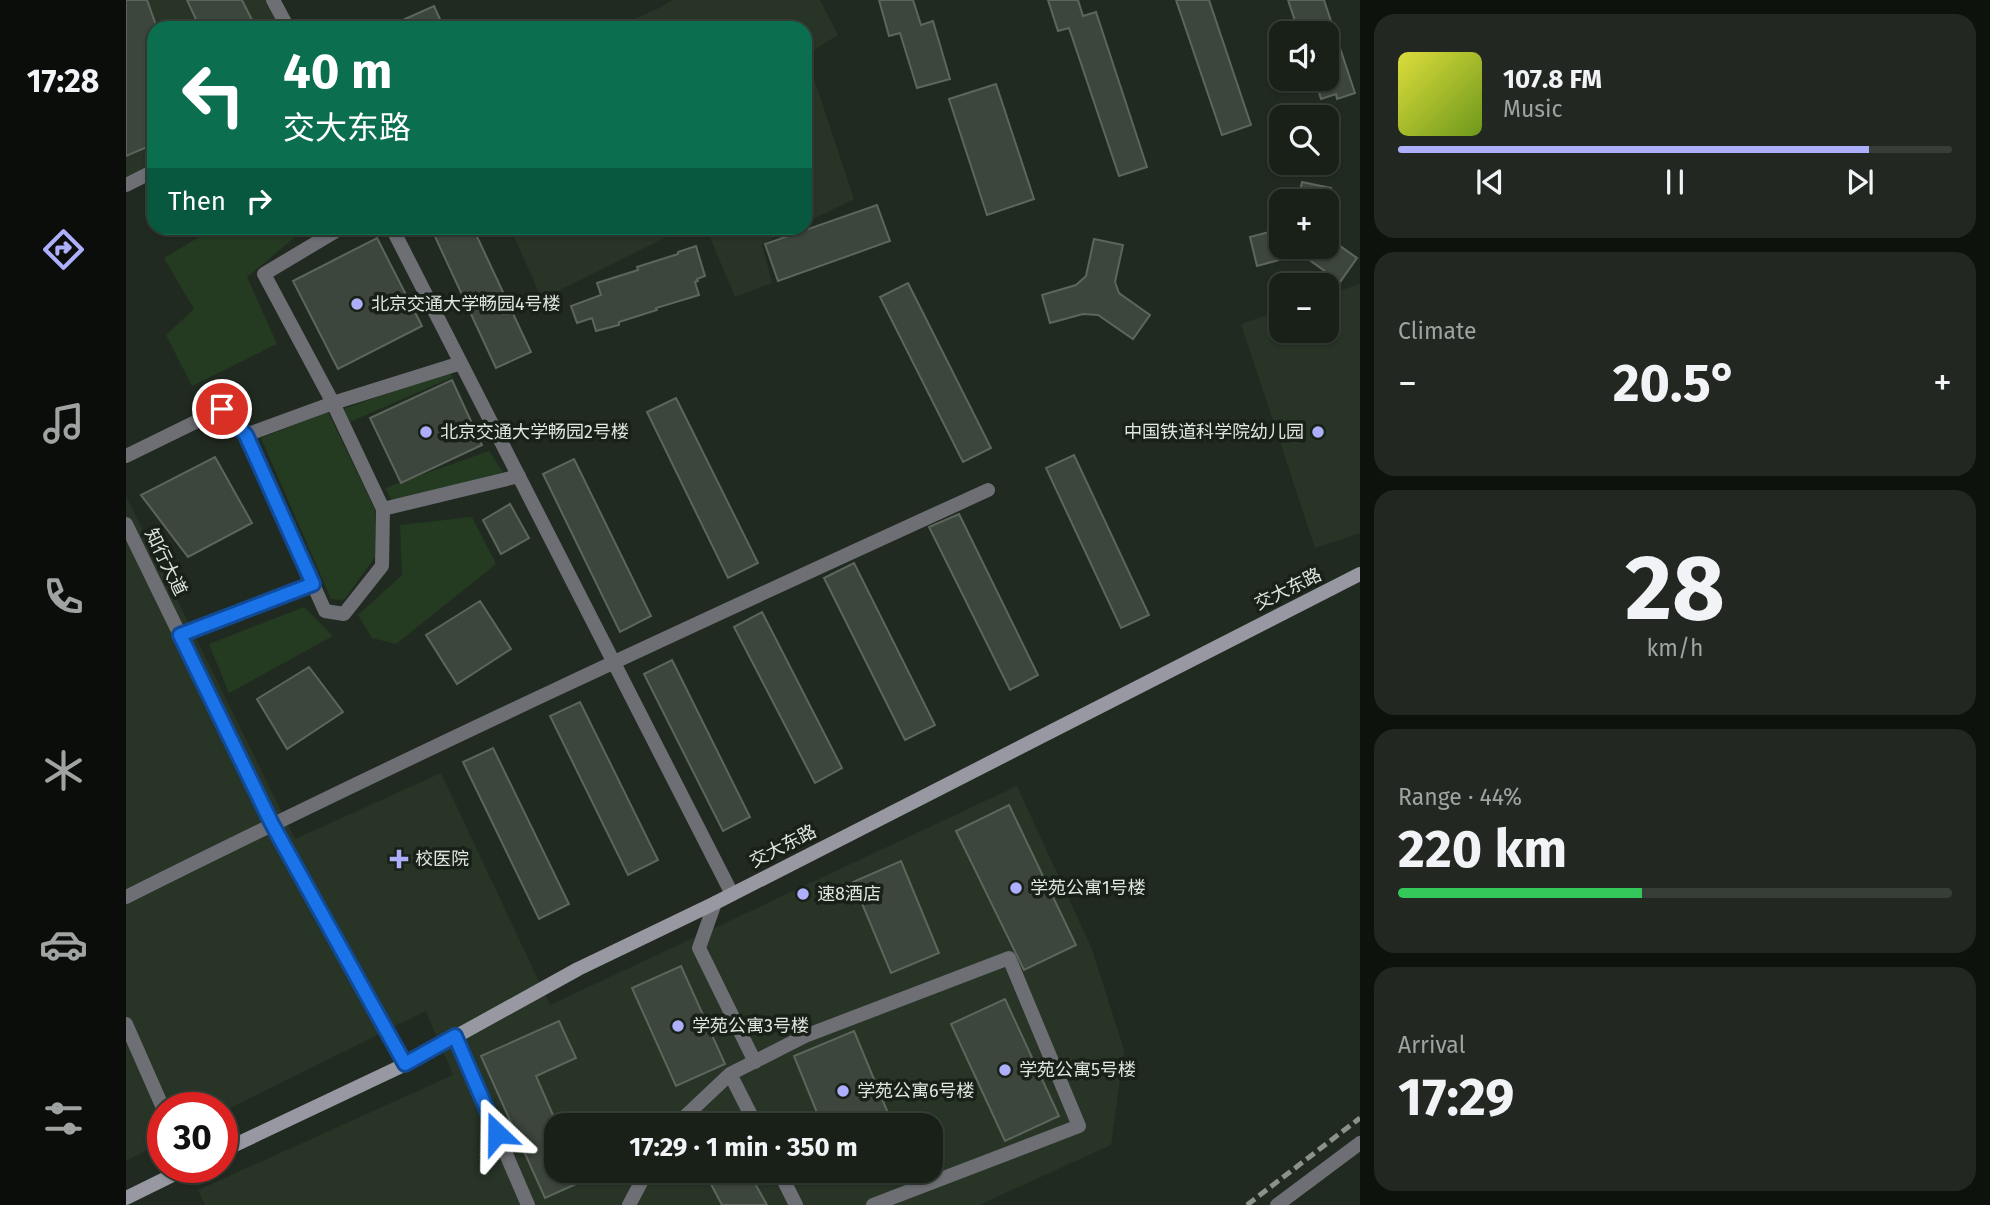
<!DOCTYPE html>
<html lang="en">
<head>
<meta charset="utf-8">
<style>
	body { margin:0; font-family:"Fira Sans","Noto Sans SC",sans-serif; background:#222821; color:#f1f3f6; height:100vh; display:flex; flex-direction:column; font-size:26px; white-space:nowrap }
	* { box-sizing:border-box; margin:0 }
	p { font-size:23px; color:#9fa3a2 }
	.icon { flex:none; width:38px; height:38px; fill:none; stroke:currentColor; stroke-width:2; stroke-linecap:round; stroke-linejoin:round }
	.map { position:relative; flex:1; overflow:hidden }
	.side { display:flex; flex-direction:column; gap:14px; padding:14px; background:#0e120d; width:630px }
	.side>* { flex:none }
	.top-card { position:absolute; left:21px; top:21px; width:665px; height:214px; border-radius:21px; box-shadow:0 2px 5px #0004,0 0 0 2px #373e37; background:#0b6e4f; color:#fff; overflow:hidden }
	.controls { position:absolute; left:1143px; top:21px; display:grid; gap:14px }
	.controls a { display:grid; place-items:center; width:70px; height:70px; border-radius:14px; background:#192018; box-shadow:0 2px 5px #0004,0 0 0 2px #373e37; font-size:35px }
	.speed { position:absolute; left:21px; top:1092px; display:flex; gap:14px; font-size:35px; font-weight:700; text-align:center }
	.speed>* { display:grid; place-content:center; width:91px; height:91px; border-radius:50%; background:#192018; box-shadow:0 2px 5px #0004,0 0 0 2px #373e37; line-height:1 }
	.speed .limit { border:10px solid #d22; background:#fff; color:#111 }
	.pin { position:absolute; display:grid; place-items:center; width:60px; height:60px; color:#fff; margin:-30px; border:4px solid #fff; border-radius:50%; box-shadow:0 2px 7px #0007 }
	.me { position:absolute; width:77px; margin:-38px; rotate:337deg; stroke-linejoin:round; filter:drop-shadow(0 0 5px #0008) }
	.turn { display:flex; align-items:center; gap:24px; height:147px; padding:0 21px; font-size:32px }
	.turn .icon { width:91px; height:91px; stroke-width:2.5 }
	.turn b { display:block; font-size:49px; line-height:60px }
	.then { display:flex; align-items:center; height:66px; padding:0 21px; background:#0003; gap:14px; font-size:26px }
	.big { font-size:52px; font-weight:700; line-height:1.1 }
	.side .tile { flex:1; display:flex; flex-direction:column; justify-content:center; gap:10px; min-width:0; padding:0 24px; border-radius:21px; background:#222821 }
	.side .dial { align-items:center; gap:0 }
	.dial b { font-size:91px; line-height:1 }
	.song { display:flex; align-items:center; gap:21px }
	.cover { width:84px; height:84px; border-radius:10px; background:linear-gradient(135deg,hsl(60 70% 55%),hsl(80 70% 35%)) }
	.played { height:7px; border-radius:4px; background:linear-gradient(90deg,#adaffb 85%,#373e37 85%) }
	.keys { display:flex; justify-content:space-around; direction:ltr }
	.heat { display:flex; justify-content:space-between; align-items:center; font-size:38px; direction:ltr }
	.charge { height:10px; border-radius:5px; background:linear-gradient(90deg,#34c759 44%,#373e37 0) }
	.trip { position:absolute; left:418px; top:1113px; width:399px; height:70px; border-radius:21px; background:#192018; box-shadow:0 2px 5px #0004,0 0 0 2px #373e37; font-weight:700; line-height:70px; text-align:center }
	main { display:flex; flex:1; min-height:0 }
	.dock { display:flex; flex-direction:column; width:126px; justify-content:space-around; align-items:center; background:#0a0d0a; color:#9fa3a2 }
	.dock .icon { width:49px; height:49px }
	.dock .current { color:#adaffb }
	.dock b { font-size:32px; color:#f1f3f6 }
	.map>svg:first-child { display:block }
	.built { fill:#273426; fill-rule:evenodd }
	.green { fill:#243b22 }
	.building { fill:#3d463c; stroke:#5c665b; stroke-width:2 }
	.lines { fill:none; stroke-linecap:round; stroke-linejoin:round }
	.street { stroke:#6e6f75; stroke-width:14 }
	.secondary { stroke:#9798a1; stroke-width:14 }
	.rail { stroke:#8b928a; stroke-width:5; stroke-dasharray:10 5; stroke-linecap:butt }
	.route-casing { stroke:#114b97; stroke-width:18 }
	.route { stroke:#1a73e8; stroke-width:12 }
	.poi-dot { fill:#adaffb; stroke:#182017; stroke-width:2.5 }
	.labels { text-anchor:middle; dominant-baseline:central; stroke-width:7; stroke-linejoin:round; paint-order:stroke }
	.poi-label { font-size:18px; fill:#dfe5df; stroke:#182017; text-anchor:start }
	.street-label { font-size:18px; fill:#dfe5df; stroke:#182017 }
</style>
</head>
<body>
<main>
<nav class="dock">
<b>17:28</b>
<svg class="icon current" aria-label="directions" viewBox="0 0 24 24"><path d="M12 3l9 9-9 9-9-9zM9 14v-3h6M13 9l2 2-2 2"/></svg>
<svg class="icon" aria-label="music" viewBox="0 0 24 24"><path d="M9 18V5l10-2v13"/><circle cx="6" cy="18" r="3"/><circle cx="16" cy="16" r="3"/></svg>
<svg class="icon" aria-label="phone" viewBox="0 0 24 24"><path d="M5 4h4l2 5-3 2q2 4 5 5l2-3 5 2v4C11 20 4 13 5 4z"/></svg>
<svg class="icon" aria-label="climate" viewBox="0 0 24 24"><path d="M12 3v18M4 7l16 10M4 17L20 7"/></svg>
<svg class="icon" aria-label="car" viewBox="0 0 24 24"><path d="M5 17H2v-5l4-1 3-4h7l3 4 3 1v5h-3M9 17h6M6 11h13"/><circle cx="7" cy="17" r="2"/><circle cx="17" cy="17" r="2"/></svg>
<svg class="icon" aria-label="filters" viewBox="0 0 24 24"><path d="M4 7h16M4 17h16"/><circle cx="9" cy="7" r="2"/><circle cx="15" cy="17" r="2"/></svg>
</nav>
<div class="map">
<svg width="1234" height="1205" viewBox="0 0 1234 1205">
	<rect width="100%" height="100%" fill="#212a20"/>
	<path class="built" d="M0,0h150l15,28h-137v147l-28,14z
		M546,0h148l18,35 -32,20 48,144 -49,24v-195h-190l46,-21z
		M384,228h175l-143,71z
		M580,228h89l-33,16 10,39 -37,14z
		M1234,284v249l-45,15 -74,-224 40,-14v21h45l1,-36z
		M0,496l169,343 146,-66 109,232 467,-219 75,163 32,101 -13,95 -132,60h-774l-7,-15 255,-115 -27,-64 -204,101v-4h-59v34l-37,19zM430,1125h375v46h-375z"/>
	<path class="green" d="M88,228h92l-59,49 30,67 -85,42 -26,-51 28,-26 -30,-51z
		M322,371l5,6 -103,45 -6,-13z
		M202,412l47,98v47l-31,43 -13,-1 -70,-161z
		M363,451l14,21 -110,30 -8,-14z
		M346,517l24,47 -100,80 -24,-6 -14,-23 44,-40 -2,-50z
		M178,607l29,29 -104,57 -20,-49z"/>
	<path class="building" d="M0,0h21l10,28h-3v116l-28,12z
		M61,0h55l14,28h-56z
		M753,0h34l8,25 12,-4 17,58 -33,9 -17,-55 -11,3z
		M922,0h30l5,16 13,-4 51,155 -28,9 -50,-148 -11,3z
		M1050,0h33l42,125 -29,10z
		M1162,0h36l31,93 -18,6 -1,-5 -15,5 -6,-20h11v-46h-27z
		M308,6l10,22h-59z
		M870,84l38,115 -47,16 -38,-116z
		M1176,182l29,6 -3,13h-30z
		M751,205l13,36 -112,40 -13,-37z
		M305,228h42l58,124 -35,16z
		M1155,229v18h45v-11l31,22 -17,24 -39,-28 -44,12 -7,-29z
		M251,238l45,88 -84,43 -45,-88z
		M968,239l29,6 -8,37 4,11 31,22 -17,24 -35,-24 -15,-1 -33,9 -8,-28 34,-10 10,-9z
		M570,246l9,30 -8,3 1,2 -3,1 4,13 -43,13 1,2 -38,12v3l-23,6 -4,-13 -15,5 -6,-17 30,-11 -4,-12 41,-13 -1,-3 41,-13v-2z
		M782,283l83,165 -28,14 -83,-165z
		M326,380l30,65 -81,38 -31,-65z
		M550,398l82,165 -30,15 -81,-166z
		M948,455l75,160 -28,13 -75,-160z
		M89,457l37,66 -64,34 -47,-62z
		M448,459l77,157 -31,16 -77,-158z
		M384,504l19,34 -28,16 -18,-34z
		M833,514l79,161 -28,15 -81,-163z
		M728,563l81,162 -30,15 -81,-162z
		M354,601l31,48 -54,35 -31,-49z
		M636,612l80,156 -27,15 -81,-156z
		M546,660l78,157 -27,14 -79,-157z
		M183,667l34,45 -56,37 -30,-50z
		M454,702l78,158 -30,15 -78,-159z
		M367,748l76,156 -30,15 -76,-157z
		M883,805l67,140 -52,25 -68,-139z
		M775,861l38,92 -48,20 -38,-91z
		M555,966l44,98 -49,22 -44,-98z
		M879,999l54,117 -54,25 -54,-117z
		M433,1021l17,37 -40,18 20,46v49h22l5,10 -38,17 -64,-142z
		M728,1031l39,94h-71l-28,-69z
		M578,1171h44l19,34h-45z"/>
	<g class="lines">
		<path class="street" d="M147,0l15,28
			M0,185l28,-14
			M215,228l-77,46 69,129 128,-40
			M266,228l340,666
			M120,435l79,176 19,3 38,-48 1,-57
			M0,456l96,-47 24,26 87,-32 50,106 136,-33
			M0,524l146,300 134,240
			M54,635l133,-51
			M0,897c284,-142 573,-275 862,-407
			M589,903l-16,45 56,114
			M0,1024l37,84
			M329,1036l73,169
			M604,1074l75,-38 204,-78 70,168 -206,79
			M550,1125l54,-51 26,51
			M653,1171l17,34
			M503,1205l18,-34
			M1151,1205l83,-62"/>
		<path class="secondary" d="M96,1151l184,-87 172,-95 137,-66 645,-329
			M0,1198l63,-31"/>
		<path class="rail" d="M1121,1205l113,-87"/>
	</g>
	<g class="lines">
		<g class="route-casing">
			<path id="route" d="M96,409l24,26 67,149 -133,51 92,189 133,240 50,-28 42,97"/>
		</g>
		<use href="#route" class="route"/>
	</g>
	<g class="poi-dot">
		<circle cx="231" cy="304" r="7"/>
		<circle cx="300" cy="432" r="7"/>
		<circle cx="1192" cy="432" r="7"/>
		<path d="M269.5 848.5h7v7h7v7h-7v7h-7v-7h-7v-7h7z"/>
		<circle cx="890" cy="888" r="7"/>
		<circle cx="677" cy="894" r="7"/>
		<circle cx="552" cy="1026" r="7"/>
		<circle cx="879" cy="1070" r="7"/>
		<circle cx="717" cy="1091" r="7"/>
	</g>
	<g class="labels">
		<g class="poi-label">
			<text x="245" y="304">北京交通大学畅园4号楼</text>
			<text x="314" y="432">北京交通大学畅园2号楼</text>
			<text x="1178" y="432" text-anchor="end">中国铁道科学院幼儿园</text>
			<text x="289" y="859">校医院</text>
			<text x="904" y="888">学苑公寓1号楼</text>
			<text x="691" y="894">速8酒店</text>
			<text x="566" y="1026">学苑公寓3号楼</text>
			<text x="893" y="1070">学苑公寓5号楼</text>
			<text x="731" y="1091">学苑公寓6号楼</text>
		</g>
		<g class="street-label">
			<text transform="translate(40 562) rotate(64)">知行大道</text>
			<text transform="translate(1162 589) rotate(-26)">交大东路</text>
			<text transform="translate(657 846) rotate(-27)">交大东路</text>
		</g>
	</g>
</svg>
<div class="controls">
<a><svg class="icon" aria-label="sound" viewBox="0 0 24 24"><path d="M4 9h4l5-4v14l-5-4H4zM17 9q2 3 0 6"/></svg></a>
<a><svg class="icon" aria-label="search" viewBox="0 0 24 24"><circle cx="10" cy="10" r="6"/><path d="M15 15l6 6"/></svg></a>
<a>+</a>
<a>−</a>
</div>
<div class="speed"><div class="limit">30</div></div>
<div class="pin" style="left:96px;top:409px;background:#d93025"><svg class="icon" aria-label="arrive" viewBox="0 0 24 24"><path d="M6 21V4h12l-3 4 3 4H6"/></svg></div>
<svg class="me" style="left:371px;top:1133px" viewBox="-20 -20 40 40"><path d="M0-17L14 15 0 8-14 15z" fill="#1a73e8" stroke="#fff" stroke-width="4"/></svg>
<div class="trip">17:29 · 1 min · 350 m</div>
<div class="top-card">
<div class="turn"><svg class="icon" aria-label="left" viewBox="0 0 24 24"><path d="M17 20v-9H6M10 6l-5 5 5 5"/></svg><div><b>40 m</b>交大东路</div></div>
<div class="then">Then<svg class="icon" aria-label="right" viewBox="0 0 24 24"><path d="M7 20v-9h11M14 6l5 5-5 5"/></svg></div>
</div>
</div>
<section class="side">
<div class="tile">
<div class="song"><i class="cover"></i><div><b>107.8 FM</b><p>Music</p></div></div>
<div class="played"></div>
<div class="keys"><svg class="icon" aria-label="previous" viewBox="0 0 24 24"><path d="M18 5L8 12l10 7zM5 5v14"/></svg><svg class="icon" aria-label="pause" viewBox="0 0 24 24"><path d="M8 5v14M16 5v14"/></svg><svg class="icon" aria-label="next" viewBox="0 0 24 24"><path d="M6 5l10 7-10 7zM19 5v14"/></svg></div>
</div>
<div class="tile"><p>Climate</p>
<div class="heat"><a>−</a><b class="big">20.5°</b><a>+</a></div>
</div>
<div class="tile dial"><b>28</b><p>km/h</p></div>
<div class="tile"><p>Range · 44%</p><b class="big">220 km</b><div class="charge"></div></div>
<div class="tile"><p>Arrival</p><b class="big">17:29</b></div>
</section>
</main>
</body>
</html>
